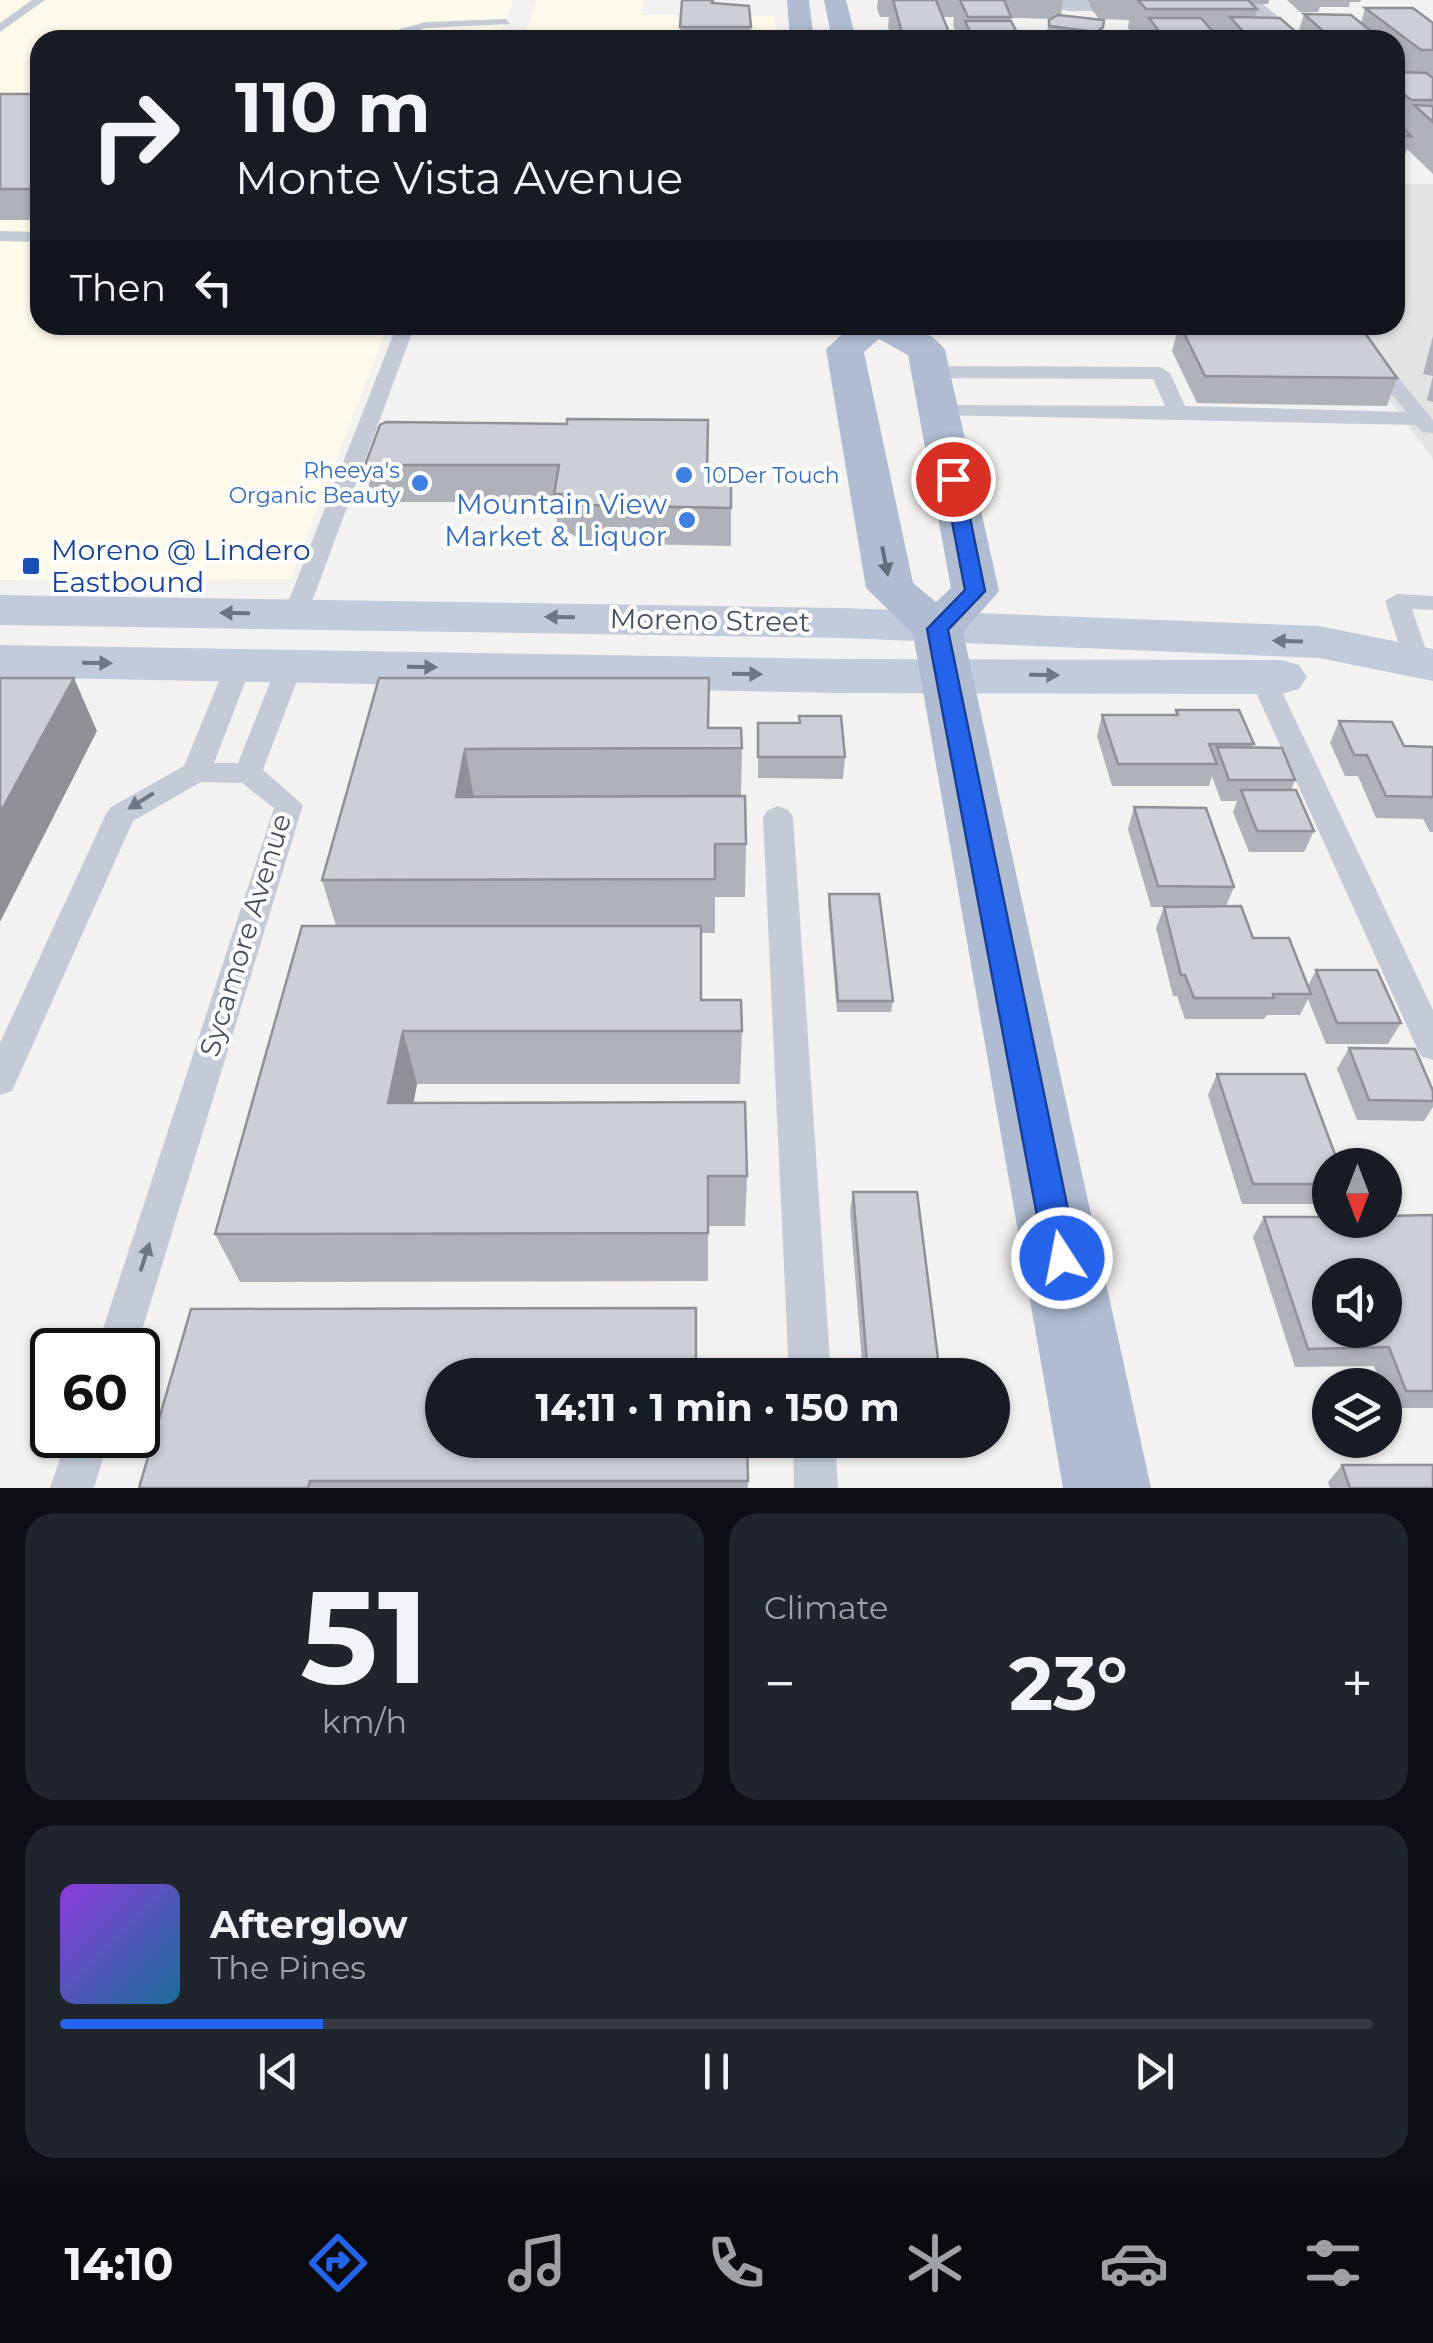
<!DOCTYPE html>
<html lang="en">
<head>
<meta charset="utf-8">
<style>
	body { margin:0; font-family:Montserrat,sans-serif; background:#20242c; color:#f1f3f6; height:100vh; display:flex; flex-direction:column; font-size:38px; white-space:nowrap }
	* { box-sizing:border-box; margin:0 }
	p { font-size:32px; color:#9ea1a6 }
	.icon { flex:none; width:55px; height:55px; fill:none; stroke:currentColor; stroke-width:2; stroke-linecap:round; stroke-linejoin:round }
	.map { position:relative; height:1488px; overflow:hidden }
	.panel { display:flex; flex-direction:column; gap:25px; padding:25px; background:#0d0f14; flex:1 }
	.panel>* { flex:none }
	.banner { position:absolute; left:30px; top:30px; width:1375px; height:305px; border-radius:30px; box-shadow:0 2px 8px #0004; background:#171b24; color:#f1f3f6; overflow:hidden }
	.needle { width:65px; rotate:180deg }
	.buttons { position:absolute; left:1312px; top:1148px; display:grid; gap:20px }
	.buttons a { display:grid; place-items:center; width:90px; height:90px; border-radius:50%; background:#171b24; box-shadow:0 2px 8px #0004; font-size:50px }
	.speed { position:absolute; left:30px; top:1328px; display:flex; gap:20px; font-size:50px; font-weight:700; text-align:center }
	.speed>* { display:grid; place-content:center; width:130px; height:130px; border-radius:50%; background:#171b24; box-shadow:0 2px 8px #0004; line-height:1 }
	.speed .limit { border:5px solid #111; border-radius:15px; background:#fff; color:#111 }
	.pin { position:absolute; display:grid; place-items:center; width:85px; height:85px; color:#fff; margin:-42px; border:5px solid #fff; border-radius:50%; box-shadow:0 2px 10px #0007 }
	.me { position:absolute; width:110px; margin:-55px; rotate:349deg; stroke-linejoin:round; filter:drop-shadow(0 0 8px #0008) }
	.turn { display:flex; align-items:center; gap:35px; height:210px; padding:0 40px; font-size:45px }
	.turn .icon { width:130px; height:130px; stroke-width:2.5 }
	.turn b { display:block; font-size:70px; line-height:85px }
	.then { display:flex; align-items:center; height:95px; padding:0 40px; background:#0003; gap:20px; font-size:38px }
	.big { font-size:75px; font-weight:700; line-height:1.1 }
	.panel .widget { flex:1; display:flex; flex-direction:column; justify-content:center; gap:15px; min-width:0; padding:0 35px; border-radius:30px; background:#20242c }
	.panel .dial { align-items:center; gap:0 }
	.dial b { font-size:130px; line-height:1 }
	.song { display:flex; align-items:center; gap:30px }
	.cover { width:120px; height:120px; border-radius:15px; background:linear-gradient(135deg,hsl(270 70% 55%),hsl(200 70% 35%)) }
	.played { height:10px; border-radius:5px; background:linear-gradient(90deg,#2563eb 20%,#363941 20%) }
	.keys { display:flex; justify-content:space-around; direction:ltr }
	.heat { display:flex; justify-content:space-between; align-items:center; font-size:55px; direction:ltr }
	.panel .tiles { flex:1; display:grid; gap:25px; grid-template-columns:1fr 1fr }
	.widget:last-child { grid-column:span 2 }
	.trip { position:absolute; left:425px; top:1358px; width:585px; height:100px; border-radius:50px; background:#171b24; box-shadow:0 2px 8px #0004; font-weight:700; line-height:100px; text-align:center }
	.menu { display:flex; height:160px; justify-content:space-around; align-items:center; background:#090b0e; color:#9ea1a6 }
	.menu .icon { width:70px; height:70px }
	.menu .selected { color:#2563eb }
	.menu b { font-size:45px; color:#f1f3f6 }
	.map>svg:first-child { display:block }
	.commercial { fill:#fefaeb }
	.education { fill:#e5e2e3 }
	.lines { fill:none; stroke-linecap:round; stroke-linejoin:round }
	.lane { fill:#c4cbd7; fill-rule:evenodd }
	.street { fill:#c4cbd7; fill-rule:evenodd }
	.secondary { fill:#c2cbdb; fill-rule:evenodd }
	.primary { fill:#afbcd2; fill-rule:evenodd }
	.wall { fill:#b0b2b9 }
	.shaded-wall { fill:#909196 }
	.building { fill:#cdcfd7; stroke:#909196; stroke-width:2.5; fill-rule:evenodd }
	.oneway { fill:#616c7c }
	.oneway2 { fill:#6c7685 }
	.oneway3 { fill:#6c7684 }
	.route { fill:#2563eb; stroke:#184099; stroke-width:2.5 }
	.shop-dot { fill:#3f7fe0; stroke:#fff; stroke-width:4 }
	.transit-dot { fill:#1a4fb4; stroke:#fff; stroke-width:4 }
	.labels { text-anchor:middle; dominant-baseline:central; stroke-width:8; stroke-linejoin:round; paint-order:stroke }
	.far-shop-label { font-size:22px; fill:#366cbe; stroke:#fff; text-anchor:end }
	.shop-label { font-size:28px; fill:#366cbe; stroke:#fff; text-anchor:end }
	.transit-label { font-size:28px; fill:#164399; stroke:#fff; text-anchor:start }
	.street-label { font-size:28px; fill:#475160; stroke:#fff }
</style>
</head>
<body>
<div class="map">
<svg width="1433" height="1488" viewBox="0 0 1433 1488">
	<rect width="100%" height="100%" fill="#f4f1f1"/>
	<path class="commercial" d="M0,0h513l-15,40h-458v285h348l-98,254 -290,1z
		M537,0h106l-1,15 133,1 2,24h-255z"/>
	<path class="education" d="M1395,184h38v275l-99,-134h61z"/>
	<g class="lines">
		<path class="lane" d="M32,0h13l-45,32v-9z
			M506,19l4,5 -84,4 -45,12h-20l65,-18z
			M0,231l40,1v10l-40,-1z
			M397,325h18l-108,290 -12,8 -9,-3 -3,-5z
			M1336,325h19l78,95v13l-11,-1 -6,-7 -477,-10 -10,-6 3,-4 233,1 -12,-27 -223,-1 -10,-6 10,-6 230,1 10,6 15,33 221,6z
			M1397,594l36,2v14l-21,-1 19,55 -4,6h-18l-4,-6 -20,-63z
			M239,656l13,8 -38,99h24l39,-98 13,-8 9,2 4,6 -40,105 40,35 -167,545h-40l178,-542 -32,-25 -41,-1 -68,39 -121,270 -12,4v-52l106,-229 5,-7 73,-41 42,-102z
			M1262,669l13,8 158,333v50l-12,-4 -5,-10 -167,-369z
			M778,806l10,4 5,7 38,558h-42l-26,-558 5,-7z
			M68,1435h42l-16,53h-44z
			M793,1440h42l3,48h-44z"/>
		<path class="street" d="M1060,0h198l38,32 18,3 4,5h-41l-32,-28 -177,-1 -8,-2z"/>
		<path class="secondary" d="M0,595l843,13 476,18 114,23v32l-114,-23 -476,-20 -843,-13z
			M0,645l839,14 442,1 18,5 8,12 -8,12 -18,5 -442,-1 -839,-16z"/>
		<path class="primary" d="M787,0h22l5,40h-24z
			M824,0h22l10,40h-24z
			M852,325c32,0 72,-5 93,25l54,241 -36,41 188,856h-88l-150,-854 -47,-46 -40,-239zM879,339l29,16 43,233 -15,14 -23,-19 -49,-231z"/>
	</g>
	<path class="wall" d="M870,0h193l-2,16 42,11 -2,13h-55l3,-20 3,-1 -41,-1v3l10,19h-62l-6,-15 1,-8h-11l9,23h-60l-4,-13 1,-10h-9l-3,-9 1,-8z
		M1087,0h182l-1,4h-16l5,5 -2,8 43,17 6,-20 57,9 4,-15 68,15v151l-26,-25 -9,26h-3v-135h-258l-9,-12 1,-8 -30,-1 -9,-12v-4z
		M1287,0h74l-1,2h-10l-1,5h-29l-2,5h-18z
		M712,3l39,24 -1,13h-70v-13z
		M0,94h40v126h-40z
		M456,325h35l-3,9h-25l-1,-6h-5z
		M1179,325l218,53 -10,28 -190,-3 -25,-52z
		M1433,336v66l-6,-2 6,-24 -10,-2z
		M708,420v56h23v70l-145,-3 -18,-11h-10l-3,-30h-183l-7,-37 202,-41z
		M379,678l363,70 -1,48 5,48 -1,53h-30v36h-13v67l40,31 -2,53h-323l-4,19 334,73 -2,50h-37v55l-468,1 -25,-48 121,-308 -14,-46z
		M1176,710l78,34 -2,4 43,32 -4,10 23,41 -10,21h-55l-16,-40 4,-11h-16l-9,-25 -3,10h-97l-15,-50 5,-21h73z
		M799,716l46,41 -2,22 -85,-1v-55h41z
		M1339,721l65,25 29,1v85h-3l-7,-13 -47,-1 -18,-42h-13l-15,-33z
		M1134,807l100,80 -8,19 27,32 55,48 8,-16 85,53 -13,21h-62l-18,-45 -8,16h-33l-3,4h-79l-8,-23h-4l-17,-68 8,-21h-13l-23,-78z
		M829,894l64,107 -2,11h-54l-9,-107z
		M1349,1048l84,43v16l-9,14 -67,-1 -20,-51z
		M1217,1074l113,91v39h-88l-34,-109z
		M853,1192l87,183h-77l-13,-163z
		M1433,1215v193h-43l-5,-14v-9h-4l-7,-19 -79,1 -42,-130 11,-20z
		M442,1375l305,65 1,48h-609z
		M1342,1465l91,23h-103l-2,-6z"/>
	<path class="shaded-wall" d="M1103,27l-2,13h-6l1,-8z
		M74,678l23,53 -97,191v-109z
		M465,749l10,54 -19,-6z
		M403,1031l14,53 -13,70 -16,-51z"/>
	<path class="building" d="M682,0h31l-1,3 37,3 2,21h-71z
		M893,0h43l16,40h-48z
		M960,0h44l7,17h-43z
		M1138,0h110l9,9h-111z
		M1365,8h48l20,15v27h-12z
		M1304,14l47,1 31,25h-49z
		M1058,15l46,5 -1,7 -7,5 -47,-6v-6z
		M1230,17l50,1 25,22h-54z
		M1149,18h52l19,22h-54z
		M965,21h46l10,19h-47z
		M1395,72l31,1 7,5v22h-22l-16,-13z
		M0,94h40v95h-40z
		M1414,105l19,1v16z
		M1395,121l16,15 -16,-1z
		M1180,325l180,1 37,52 -192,-2z
		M567,419l141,1 -1,56h24v32l-148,-3 -19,-11h-10l5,-29h-194l15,-40 6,-3 181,2z
		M0,678h74l-74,135z
		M379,678h330l-1,50h33l1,20 -277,1 -9,48 289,-1 1,48h-31v35l-393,1z
		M1176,710h63l15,34h-45l8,20h-99l-16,-49h76z
		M799,716h42l4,41h-87v-34h42z
		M1339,721l53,1 12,24 29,1v50l-47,-1 -19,-41h-13z
		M1217,747l65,1 13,32h-66z
		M1241,790h55l18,41h-57z
		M1134,807l72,1 28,79 -76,-1z
		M829,894h50l14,107h-55z
		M1241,906l12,32h36l22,56h-38l1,4h-80l-9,-23h-4l-17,-68z
		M302,926h399v74h40l1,31h-339l-15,72 357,-1 2,74h-39v57l-493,1z
		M1316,970h61l24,53h-64z
		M1349,1048l66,1 18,42v10l-64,-1z
		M1217,1074h88l34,91h-9v19h-77z
		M853,1192h64l23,183h-72z
		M1433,1215v176h-27l-17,-44 -81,2 -44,-132h66v3h55v-4zM1330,1275h55v55h-55z
		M696,1308v67h-254v65h305l1,41h-438l-2,7h-169l52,-179z
		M1342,1465h91v23h-83z"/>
	<defs><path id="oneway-solid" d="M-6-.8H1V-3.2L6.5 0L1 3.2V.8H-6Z" transform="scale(2.5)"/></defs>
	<use class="oneway" href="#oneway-solid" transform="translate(885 561) rotate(79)"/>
	<g class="oneway2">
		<use href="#oneway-solid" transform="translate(235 613) rotate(-179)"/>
		<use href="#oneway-solid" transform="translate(560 617) rotate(-179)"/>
		<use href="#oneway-solid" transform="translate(1288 641) rotate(-178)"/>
		<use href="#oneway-solid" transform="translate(97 663) rotate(1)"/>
		<use href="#oneway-solid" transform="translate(422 667) rotate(1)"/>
		<use href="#oneway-solid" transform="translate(747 674) rotate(1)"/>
		<use href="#oneway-solid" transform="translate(1044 675) rotate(1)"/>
	</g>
	<g class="oneway3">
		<use href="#oneway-solid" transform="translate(141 801) rotate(148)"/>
		<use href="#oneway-solid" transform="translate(145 1257) rotate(-72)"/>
	</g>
	<path class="route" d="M953,474l9,5 23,112 -37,39 130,628 -5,11 -11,5 -12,-5 -5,-11 -118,-629 38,-39 -21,-111z"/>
	<g class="shop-dot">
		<circle cx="684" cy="475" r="10"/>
		<circle cx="420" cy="483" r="10"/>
		<circle cx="687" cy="520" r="10"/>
	</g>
	<rect class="transit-dot" x="21" y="556" width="20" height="20" rx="5"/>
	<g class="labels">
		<g class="far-shop-label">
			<text x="400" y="470">Rheeya's<tspan x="400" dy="25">Organic Beauty</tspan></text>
			<text x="704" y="475" text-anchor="start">10Der Touch</text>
		</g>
		<g class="shop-label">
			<text x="667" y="504">Mountain View<tspan x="667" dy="32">Market &amp; Liquor</tspan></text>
		</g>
		<g class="transit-label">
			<text x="51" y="550">Moreno @ Lindero<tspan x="51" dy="32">Eastbound</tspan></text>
		</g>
		<g class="street-label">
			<text transform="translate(710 620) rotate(1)">Moreno Street</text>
			<text transform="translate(245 935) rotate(-73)">Sycamore Avenue</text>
		</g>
	</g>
</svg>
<div class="buttons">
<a><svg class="needle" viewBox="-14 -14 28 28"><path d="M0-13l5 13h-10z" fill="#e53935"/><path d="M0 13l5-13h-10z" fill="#9ea1a6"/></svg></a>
<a><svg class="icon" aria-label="sound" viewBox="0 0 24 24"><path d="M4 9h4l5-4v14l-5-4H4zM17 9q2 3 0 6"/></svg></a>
<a><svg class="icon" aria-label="layers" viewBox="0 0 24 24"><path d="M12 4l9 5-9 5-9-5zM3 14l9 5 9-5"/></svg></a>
</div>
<div class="speed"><div class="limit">60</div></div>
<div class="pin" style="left:953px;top:479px;background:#d93025"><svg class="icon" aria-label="arrive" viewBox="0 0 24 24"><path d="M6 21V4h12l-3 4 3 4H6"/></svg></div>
<svg class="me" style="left:1062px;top:1258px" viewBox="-20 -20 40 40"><circle r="17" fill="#2563eb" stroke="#fff" stroke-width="3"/><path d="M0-11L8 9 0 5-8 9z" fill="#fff"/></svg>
<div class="trip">14:11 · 1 min · 150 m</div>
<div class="banner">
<div class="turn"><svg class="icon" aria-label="right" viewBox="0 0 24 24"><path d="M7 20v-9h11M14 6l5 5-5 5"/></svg><div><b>110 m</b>Monte Vista Avenue</div></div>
<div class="then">Then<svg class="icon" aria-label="left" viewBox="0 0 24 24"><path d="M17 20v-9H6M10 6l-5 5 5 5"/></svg></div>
</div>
</div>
<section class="panel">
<div class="tiles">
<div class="widget dial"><b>51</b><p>km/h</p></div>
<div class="widget"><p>Climate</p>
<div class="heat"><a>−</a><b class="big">23°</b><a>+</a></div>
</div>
<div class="widget">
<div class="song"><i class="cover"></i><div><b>Afterglow</b><p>The Pines</p></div></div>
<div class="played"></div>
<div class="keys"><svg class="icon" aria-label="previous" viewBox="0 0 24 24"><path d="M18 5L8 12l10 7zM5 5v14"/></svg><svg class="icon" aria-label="pause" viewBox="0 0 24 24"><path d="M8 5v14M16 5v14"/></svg><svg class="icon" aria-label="next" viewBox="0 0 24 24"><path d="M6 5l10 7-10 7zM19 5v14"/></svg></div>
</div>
</div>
</section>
<nav class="menu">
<b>14:10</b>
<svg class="icon selected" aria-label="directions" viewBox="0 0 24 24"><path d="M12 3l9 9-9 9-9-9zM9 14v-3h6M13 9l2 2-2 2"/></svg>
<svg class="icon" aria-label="music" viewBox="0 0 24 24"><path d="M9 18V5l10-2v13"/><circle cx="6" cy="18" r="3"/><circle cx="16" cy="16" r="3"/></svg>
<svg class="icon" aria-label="phone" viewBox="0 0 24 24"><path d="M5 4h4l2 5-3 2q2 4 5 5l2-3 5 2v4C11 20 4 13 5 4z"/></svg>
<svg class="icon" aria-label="climate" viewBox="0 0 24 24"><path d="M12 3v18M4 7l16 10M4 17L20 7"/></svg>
<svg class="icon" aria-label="car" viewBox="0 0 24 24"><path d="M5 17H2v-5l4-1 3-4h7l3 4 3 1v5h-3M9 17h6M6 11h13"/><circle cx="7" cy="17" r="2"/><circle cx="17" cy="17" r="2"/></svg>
<svg class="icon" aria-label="filters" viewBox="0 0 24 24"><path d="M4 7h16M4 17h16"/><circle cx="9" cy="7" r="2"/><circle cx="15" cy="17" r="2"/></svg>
</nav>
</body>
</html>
